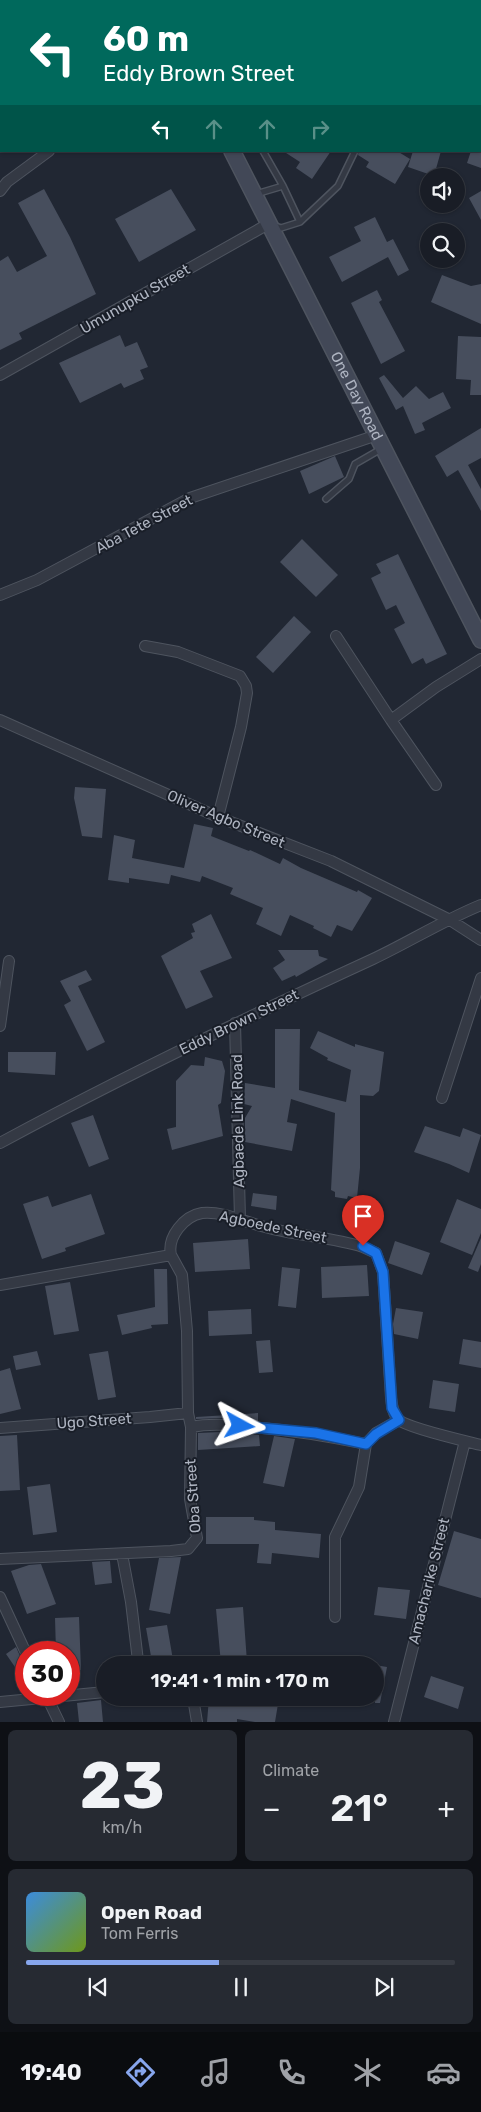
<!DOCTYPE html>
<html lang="en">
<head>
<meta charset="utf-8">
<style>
	body { margin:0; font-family:Rubik,sans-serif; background:#262a32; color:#f1f3f6; height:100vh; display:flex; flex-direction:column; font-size:19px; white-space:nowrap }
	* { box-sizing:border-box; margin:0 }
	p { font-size:16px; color:#9fa2a7 }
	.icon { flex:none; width:28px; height:28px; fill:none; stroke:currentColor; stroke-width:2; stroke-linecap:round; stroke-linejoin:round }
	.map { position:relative; height:1722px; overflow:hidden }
	.drawer { display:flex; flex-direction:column; gap:8px; padding:8px; background:#0e1015; flex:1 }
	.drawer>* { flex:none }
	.guide { position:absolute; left:0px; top:0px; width:481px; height:152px; box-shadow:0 1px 4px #0004,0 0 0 1px #373b43; background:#00695c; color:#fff; overflow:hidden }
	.controls { position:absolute; left:420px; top:168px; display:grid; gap:10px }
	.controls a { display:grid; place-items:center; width:45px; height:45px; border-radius:50%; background:#191d26; box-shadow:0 1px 4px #0004,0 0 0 1px #373b43; font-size:25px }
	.speed { position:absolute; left:15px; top:1641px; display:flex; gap:10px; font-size:25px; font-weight:700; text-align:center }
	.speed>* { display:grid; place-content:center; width:65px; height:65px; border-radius:50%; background:#191d26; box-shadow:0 1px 4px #0004,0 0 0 1px #373b43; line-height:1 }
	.speed .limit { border:8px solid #d22; background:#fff; color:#111 }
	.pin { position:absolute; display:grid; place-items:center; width:42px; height:42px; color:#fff; margin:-51px -21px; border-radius:50% 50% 50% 0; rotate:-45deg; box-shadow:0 0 5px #0007 }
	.pin .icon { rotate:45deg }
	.me { position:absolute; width:55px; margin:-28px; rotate:95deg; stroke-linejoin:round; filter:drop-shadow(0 0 4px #0008) }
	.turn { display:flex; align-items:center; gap:18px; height:105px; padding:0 20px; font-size:22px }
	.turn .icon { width:65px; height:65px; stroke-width:2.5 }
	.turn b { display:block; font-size:35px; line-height:42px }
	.lanes { display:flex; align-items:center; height:48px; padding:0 20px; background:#0003; justify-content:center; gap:25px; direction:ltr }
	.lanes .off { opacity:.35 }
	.big { font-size:38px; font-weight:600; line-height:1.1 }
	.drawer .widget { flex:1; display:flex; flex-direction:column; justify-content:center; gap:8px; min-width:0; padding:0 18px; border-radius:8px; background:#262a32 }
	.drawer .dial { align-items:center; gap:0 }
	.dial b { font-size:65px; line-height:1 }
	.song { display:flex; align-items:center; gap:15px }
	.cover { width:60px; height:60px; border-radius:8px; background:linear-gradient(135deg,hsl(210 70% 55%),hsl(80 70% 35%)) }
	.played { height:5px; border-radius:2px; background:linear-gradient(90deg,#87a6ed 45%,#373b43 45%) }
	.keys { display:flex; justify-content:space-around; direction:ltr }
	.heat { display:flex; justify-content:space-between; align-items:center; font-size:28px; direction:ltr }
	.drawer .tiles { flex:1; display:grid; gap:8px; grid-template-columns:1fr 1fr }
	.widget:last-child { grid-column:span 2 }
	.trip { position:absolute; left:96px; top:1656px; width:288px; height:50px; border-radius:25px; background:#191d26; box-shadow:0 1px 4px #0004,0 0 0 1px #373b43; font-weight:600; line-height:50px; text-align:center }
	.tab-bar { display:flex; height:80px; justify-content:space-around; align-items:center; background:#0a0c0f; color:#9fa2a7 }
	.tab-bar .icon { width:35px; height:35px }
	.tab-bar .selected { color:#87a6ed }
	.tab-bar b { font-size:22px; color:#f1f3f6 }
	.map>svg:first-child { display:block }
	.building { fill:#474e5d }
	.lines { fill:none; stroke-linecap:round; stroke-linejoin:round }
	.lane-casing { stroke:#4e545f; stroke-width:8 }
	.street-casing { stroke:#4e545f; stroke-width:12 }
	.secondary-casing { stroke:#4e545f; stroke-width:18 }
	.lane { stroke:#343944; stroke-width:5 }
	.street { stroke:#343944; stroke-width:10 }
	.secondary { stroke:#424857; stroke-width:15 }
	.route-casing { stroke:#114b97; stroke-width:12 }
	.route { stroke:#1a73e8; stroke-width:9 }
	.labels { text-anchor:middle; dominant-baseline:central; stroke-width:4; stroke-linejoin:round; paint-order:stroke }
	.street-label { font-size:15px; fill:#aeb4c1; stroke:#191e28 }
</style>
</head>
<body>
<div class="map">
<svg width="481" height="1722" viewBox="0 0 481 1722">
	<rect width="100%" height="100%" fill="#212733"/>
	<path class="building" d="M283,151h48l-19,28 -16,-11 4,-6z
		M359,151h38l13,8 -15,25 -29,-17 3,-5 -11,-7z
		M413,151h28l-7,25 -26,-9z
		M471,151h10v17l-14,-5z
		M44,189l26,48 26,57 -77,39 3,6 -22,11v-89l8,-5 9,16 30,-16 -29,-53z
		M171,189l25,41 -57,32 -24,-43z
		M481,191v29l-12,-22z
		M375,217l12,25 6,-3 16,31 -11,6 -10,-19 -46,25 -13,-25 32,-16 -7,-14z
		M442,275l29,11 10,-2v40l-50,-22z
		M377,290l5,10 -3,2 26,49 -24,13 -30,-61z
		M120,335l5,12 12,-5 11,25 -8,3 4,9 -20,9 -3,-5 -41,20 -21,-40z
		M458,336l23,1v58h-11l1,-15 -15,-1z
		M384,375l19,23 13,-12 13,13 14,-7 8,16 -29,15 3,7 -10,4 -12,-28 -7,4 -17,-32z
		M481,428v30l-13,7 13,24v22l-23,-41 -11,7 -12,-21z
		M335,456l9,21 -35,17 -9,-23z
		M302,539l36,36 -22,22 -36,-35z
		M398,554l49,100 -21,10 -3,-6 -11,6 -18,-35 11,-6 -9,-18 -10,5 -15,-32 10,-5 -5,-9z
		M294,616l17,16 -38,41 -17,-16z
		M75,787l31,2 -4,49 -20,-2 -8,-38z
		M194,824l19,4 -2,8 38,15 1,-1 30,14 3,-6 18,10 56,24 1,-2 14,8 -20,33 -15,-6 -6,12 -18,-9 1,-2 -24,-11 -9,21 -25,-12 7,-16 -33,-14 3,-6 -31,-12 -2,6 -29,-7 -2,9 -40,-6v5l-21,-3 6,-45 21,5 -3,18 52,10z
		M211,914l21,44 -32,13 13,26 -27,12 -25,-53 32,-18 -2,-5 4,-1 -3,-8z
		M278,950h40l1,6 9,3 -32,18 -1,-2 -13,6 -9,-13 12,-8z
		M86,970l6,10 -14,6 27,56 -18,9 -23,-46 7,-4 -11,-20z
		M275,1029h25l-1,61 31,8 16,4 5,-32 -24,-10 1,-2 -18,-10 8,-17 37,16v-3l29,8 -5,39 -6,5 -13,-1v73l-3,30 -9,-2 -1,3 -12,-2v-5l-4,-2 4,-77 -44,-14 -4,23 10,2 -5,27 -47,-9v-24l7,-12 -8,-2 1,-21 30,5z
		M8,1052h48l-1,23 -47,-3z
		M205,1057l17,4 3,10 -4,32 -3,2 5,31 -51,14 -5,-21 9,-2v-46l15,-16 13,1z
		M93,1115l16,44 -20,8 -18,-44z
		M425,1126l35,11 3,-9 18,7 -12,38 -20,-9 -35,-12z
		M253,1193l24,3 -1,14 -25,-4z
		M91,1194l14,40 -40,14 1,3 -24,8 -19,-55 25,-8 4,11z
		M457,1199l24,10v24l-9,22 -32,-13z
		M481,1238v26l-3,8 -10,-4z
		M248,1239l2,30 -55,3 -2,-29z
		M395,1241l35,12 -8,22 -34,-12z
		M367,1265l2,31 -47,2 -1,-31z
		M282,1267l18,2 -4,39 -18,-2z
		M154,1269h13l1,55 -17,1 1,3 -30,7 -5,-20 38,-8z
		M70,1282l9,49 -25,4 -9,-49z
		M396,1308l27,4 -5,27 -24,-5 -1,-10z
		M251,1309l1,25 -43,2 -1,-25z
		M463,1339l18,3v26l-22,-4z
		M270,1340l3,32 -14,1 -3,-32z
		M37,1351l4,14 -25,5 -3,-14z
		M108,1351l8,46 -18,3 -9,-46z
		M10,1368l11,41 -21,5v-43z
		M433,1380l26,4 -4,28 -26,-4z
		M258,1413v8l-37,-3 -25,1v-2z
		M221,1432l38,3 1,11 -62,4v-17z
		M17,1435l3,55 -20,1v-55z
		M274,1436l21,3 -11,48 -21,-4z
		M50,1484l7,48 -24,3 -6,-48z
		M206,1517h48v3l21,2v8l46,4 -2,24 -47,-5 -1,11 -14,-1 2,-19h-53z
		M454,1531l27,8v59l-43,-13z
		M181,1557l-11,57 -21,-4 10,-52z
		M110,1561l2,22 -17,2 -3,-23z
		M41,1564l15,40 -29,10 -16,-43 18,-6z
		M378,1587l32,3 -4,29 -32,-4z
		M243,1607l4,55 -26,2 -5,-55z
		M79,1617l2,53 -12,1v-19h-13l-1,-34z
		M167,1625l6,35 -21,2 -6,-34z
		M16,1647l4,9 6,4v3l-9,7 -11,-16z
		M375,1665l12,2 -7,36h-5z
		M431,1676l33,11 -6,22 -34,-12z
		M209,1698h70l-4,24h-20l-18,-3v3h-30z
		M101,1700l2,22h-24l-2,-19z"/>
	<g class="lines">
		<g class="lane-casing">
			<path id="lane" d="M263,151l20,35
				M256,194l27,-8 17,36
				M273,225l8,3 19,-6 38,-36 17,-35
				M326,499l23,-20 6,-15 26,-15"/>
		</g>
		<g class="street-casing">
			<path id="street" d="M461,0l1,1
				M358,1l3,-1
				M480,39l1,2
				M0,191l7,-9 42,-31
				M0,375l270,-152
				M0,595l37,-15 153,-82 187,-63
				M336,636l55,84
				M145,646l33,6 62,24 6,10 1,7 -6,34 -23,90
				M0,720l218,97 113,44 119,59 31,20
				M436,785l-45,-65 45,-33 45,-28
				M235,1023l5,196
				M0,1026l9,-65
				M442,1098l39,-120
				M0,1143c122,-66 247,-126 373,-184 36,-17 71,-39 108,-54
				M0,1285l171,-30c-4,-18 13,-39 31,-42 22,-2 42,9 63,14 32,9 66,10 98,20l13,6 7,19 8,126c1,8 2,17 8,22 9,8 66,21 82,25
				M191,1427c20,-4 40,-2 61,0 38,3 76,9 114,17
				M0,1428l150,-11 38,-4
				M122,1554l9,48 7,59
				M0,1559l171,-8 17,-2 9,-11 -7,-39 1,-72 -3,-14 -1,-82 -5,-56 -11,-20
				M0,1597l26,56
				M335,1617v-80l24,-50 7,-43 10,-11 23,-13
				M46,1695l13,27
				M193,1698l4,24
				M0,1702l105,-10
				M394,1722l71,-281"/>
		</g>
		<g class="secondary-casing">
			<g id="secondary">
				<path d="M155,0v1"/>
				<path id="s1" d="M232,151l249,489"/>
			</g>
		</g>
		<use href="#lane" class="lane"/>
		<use href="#street" class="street"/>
		<use href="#secondary" class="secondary"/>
	</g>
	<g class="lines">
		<g class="route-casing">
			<path id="route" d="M240,1426l76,7 50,11 10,-10 23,-14 -7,-12 -9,-136 -7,-19 -13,-7"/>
		</g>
		<use href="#route" class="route"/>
	</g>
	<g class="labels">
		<g class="street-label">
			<text transform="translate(135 299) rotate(-30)">Umunupku Street</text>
			<text stroke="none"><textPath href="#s1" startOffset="275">One Day Road</textPath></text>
			<text transform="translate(144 524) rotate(-28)">Aba Tete Street</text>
			<text transform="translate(226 819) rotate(23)">Oliver Agbo Street</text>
			<text transform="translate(239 1022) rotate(-26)">Eddy Brown Street</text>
			<text transform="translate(238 1121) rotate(-91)">Agbaede Link Road</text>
			<text transform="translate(273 1227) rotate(12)">Agboede Street</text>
			<text transform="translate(94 1421) rotate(-4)">Ugo Street</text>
			<text transform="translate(193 1496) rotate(-94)">Oba Street</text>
			<text transform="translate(429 1581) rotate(-76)">Amacharike Street</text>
		</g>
	</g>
</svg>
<div class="controls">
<a><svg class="icon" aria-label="sound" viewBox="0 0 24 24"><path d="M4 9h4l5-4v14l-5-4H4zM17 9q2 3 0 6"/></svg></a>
<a><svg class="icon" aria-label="search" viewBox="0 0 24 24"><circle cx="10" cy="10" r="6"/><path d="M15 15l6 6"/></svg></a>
</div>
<div class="speed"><div class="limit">30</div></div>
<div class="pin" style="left:363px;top:1246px;background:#d93025"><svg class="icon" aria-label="arrive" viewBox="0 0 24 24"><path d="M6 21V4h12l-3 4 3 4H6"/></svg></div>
<svg class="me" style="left:240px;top:1426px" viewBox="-20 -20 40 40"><path d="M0-17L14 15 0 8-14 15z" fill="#1a73e8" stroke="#fff" stroke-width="4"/></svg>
<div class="trip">19:41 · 1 min · 170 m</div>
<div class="guide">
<div class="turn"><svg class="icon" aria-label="left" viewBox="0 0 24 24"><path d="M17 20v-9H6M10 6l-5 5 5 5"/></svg><div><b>60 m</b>Eddy Brown Street</div></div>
<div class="lanes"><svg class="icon" aria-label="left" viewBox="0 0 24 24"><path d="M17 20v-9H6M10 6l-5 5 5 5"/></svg><svg class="icon off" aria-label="ahead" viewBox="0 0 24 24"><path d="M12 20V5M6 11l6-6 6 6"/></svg><svg class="icon off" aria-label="ahead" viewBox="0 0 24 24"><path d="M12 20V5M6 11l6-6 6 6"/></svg><svg class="icon off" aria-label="right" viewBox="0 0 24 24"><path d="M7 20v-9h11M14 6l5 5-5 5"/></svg></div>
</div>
</div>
<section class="drawer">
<div class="tiles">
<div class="widget dial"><b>23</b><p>km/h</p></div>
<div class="widget"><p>Climate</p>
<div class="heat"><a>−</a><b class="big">21°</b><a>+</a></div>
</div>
<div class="widget">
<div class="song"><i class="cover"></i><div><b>Open Road</b><p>Tom Ferris</p></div></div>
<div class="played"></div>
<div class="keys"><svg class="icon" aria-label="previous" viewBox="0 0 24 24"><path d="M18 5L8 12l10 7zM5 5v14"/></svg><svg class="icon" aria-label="pause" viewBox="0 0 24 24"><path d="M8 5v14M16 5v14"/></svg><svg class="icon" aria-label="next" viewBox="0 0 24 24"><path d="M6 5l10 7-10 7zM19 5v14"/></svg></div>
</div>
</div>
</section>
<nav class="tab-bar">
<b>19:40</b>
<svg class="icon selected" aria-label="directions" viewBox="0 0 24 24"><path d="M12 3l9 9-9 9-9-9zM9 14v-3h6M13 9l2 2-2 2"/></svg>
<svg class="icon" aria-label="music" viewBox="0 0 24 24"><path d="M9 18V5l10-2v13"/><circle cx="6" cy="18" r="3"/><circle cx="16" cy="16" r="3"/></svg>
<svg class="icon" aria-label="phone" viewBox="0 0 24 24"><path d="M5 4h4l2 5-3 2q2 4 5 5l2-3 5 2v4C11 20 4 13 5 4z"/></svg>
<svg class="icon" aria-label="climate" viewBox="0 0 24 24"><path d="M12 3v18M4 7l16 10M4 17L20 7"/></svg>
<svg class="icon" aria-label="car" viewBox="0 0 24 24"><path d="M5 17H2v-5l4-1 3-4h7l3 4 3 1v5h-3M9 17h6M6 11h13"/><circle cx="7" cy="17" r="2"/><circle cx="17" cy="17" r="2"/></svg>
</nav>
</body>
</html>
